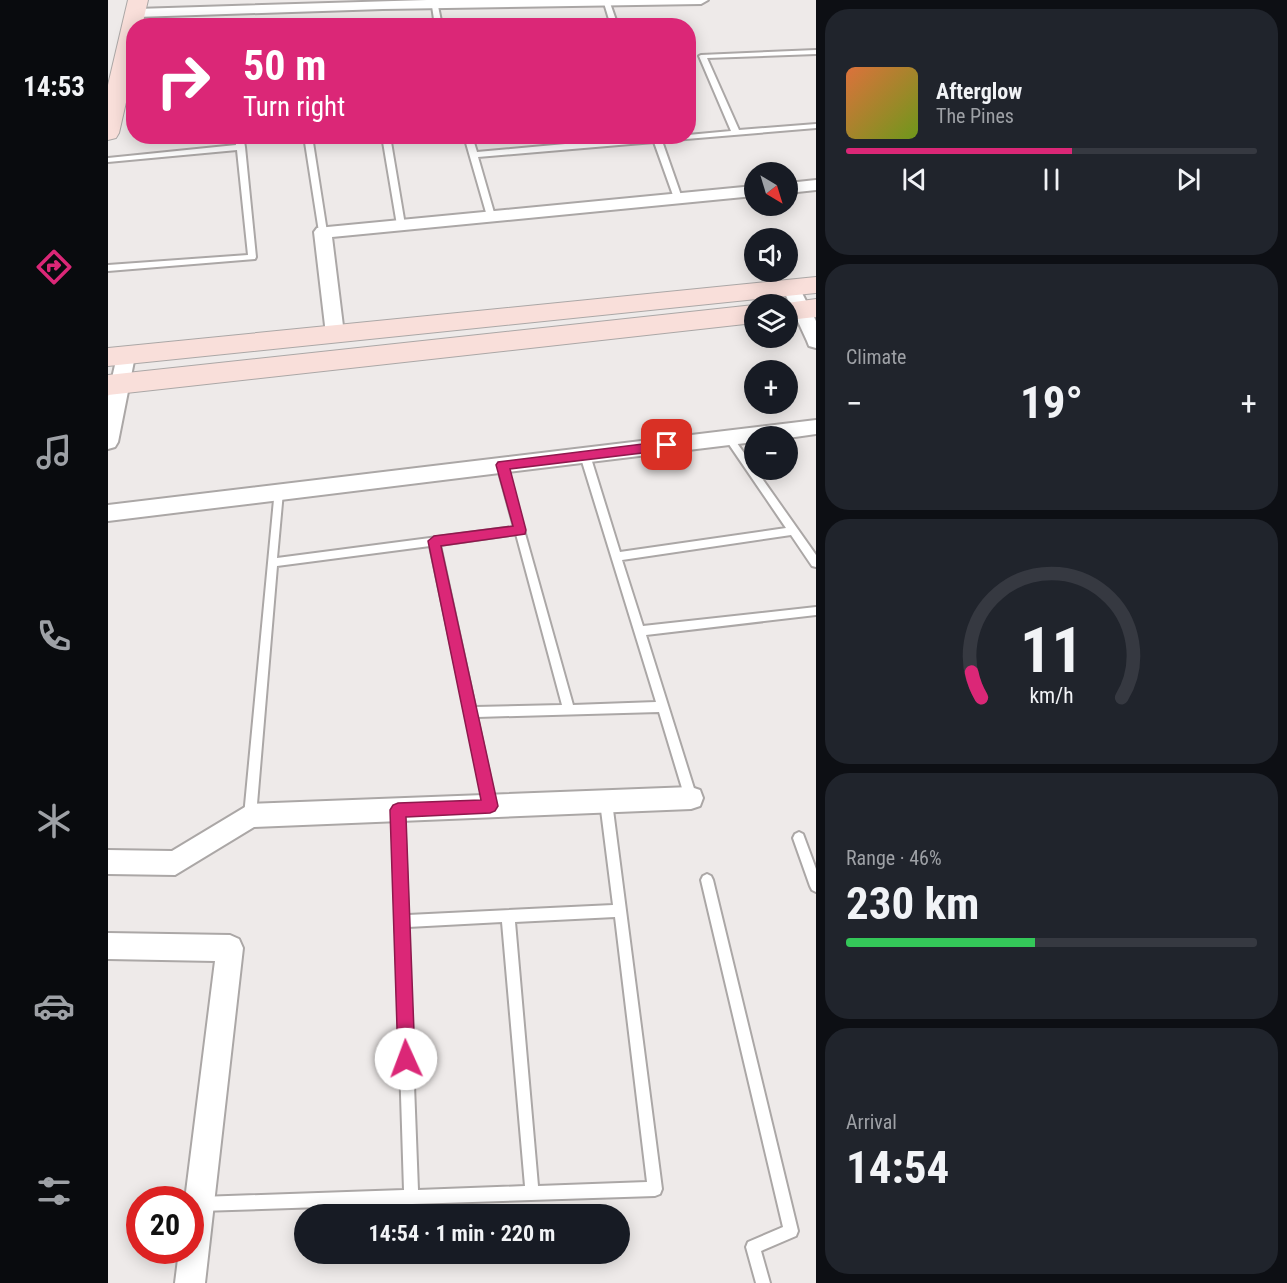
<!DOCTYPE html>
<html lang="en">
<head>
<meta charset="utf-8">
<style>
	body { margin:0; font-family:"Roboto Condensed",sans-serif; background:#20242c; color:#f1f3f6; height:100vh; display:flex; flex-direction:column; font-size:22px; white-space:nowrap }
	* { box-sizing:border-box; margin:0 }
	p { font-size:20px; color:#9ea1a6 }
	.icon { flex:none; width:33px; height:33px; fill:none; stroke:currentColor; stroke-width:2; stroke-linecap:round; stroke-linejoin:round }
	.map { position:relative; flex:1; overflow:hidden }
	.side { display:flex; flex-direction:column; gap:9px; padding:9px; background:#0d0f14; width:471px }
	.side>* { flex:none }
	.banner { position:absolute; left:18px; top:18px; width:570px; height:126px; border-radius:24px; box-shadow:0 3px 15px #0003; background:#db2777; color:#fff; overflow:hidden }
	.needle { width:39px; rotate:142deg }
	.fabs { position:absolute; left:636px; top:162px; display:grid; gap:12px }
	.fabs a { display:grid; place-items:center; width:54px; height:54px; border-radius:50%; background:#171b24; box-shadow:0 3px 15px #0003; font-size:30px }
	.speed { position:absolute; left:18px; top:1186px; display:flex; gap:12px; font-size:30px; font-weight:700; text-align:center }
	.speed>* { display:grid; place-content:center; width:78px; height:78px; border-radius:50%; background:#171b24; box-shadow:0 3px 15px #0003; line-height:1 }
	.speed .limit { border:9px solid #d22; background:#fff; color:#111 }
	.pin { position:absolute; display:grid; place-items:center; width:51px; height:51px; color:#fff; margin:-26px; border-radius:12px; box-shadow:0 3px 9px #0006 }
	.me { position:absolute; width:66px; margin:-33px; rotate:358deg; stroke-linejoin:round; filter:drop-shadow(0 0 4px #0008) }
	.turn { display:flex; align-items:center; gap:21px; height:126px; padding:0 18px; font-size:27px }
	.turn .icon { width:78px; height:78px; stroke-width:2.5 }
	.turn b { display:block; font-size:42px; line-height:51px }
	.big { font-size:45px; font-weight:700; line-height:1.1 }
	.side .tile { flex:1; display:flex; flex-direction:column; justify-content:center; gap:9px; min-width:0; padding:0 21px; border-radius:24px; background:#20242c }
	.side .dial { align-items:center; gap:0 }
	.dial svg { height:156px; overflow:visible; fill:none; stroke:#363941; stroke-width:7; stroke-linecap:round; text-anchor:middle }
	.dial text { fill:#f1f3f6; stroke:none }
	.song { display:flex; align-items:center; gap:18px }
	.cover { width:72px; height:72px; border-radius:9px; background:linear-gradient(135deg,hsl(20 70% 55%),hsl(80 70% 35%)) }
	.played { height:6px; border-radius:3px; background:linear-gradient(90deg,#db2777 55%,#363941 55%) }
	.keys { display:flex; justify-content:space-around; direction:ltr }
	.heat { display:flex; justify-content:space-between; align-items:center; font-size:33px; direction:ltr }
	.charge { height:9px; border-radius:4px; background:linear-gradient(90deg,#34c759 46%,#363941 0) }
	.trip { position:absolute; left:186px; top:1204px; width:336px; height:60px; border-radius:30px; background:#171b24; box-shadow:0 3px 15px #0003; font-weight:700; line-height:60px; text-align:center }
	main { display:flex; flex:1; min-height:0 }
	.tabs { display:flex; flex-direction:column; width:108px; justify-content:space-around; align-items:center; background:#090b0e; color:#9ea1a6 }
	.tabs .icon { width:42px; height:42px }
	.tabs .current { color:#db2777 }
	.tabs b { font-size:27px; color:#f1f3f6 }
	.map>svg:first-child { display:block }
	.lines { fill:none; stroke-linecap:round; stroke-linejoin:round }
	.lane-casing { stroke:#aba7a6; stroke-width:4 }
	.street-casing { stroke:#aba7a6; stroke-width:4 }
	.secondary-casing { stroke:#aba7a6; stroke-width:2 }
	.lane { fill:#fff; fill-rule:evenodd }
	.street { fill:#fff; fill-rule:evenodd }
	.secondary { fill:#f9dfda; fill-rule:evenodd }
	.route { fill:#db2777; stroke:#8e194d; stroke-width:1.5 }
</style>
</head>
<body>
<main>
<nav class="tabs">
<b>14:53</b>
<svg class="icon current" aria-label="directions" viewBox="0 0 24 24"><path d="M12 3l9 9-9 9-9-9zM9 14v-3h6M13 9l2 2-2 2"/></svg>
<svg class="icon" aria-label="music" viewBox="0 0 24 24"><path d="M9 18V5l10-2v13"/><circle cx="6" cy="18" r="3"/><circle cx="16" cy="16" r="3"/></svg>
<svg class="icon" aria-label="phone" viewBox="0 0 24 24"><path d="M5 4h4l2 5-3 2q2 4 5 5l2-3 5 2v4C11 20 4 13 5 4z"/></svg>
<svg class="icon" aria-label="climate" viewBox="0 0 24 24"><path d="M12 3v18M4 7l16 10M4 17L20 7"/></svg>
<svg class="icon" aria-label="car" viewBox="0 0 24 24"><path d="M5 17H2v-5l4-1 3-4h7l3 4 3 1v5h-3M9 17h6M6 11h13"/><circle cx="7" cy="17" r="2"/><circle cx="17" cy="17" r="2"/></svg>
<svg class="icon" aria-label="filters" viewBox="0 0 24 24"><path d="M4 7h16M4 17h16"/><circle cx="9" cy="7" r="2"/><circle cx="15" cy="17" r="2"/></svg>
</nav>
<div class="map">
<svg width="708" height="1283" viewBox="0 0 708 1283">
	<rect width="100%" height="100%" fill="#eeeae9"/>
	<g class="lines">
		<g class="lane-casing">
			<path id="lane" d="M499,1l3,2 8,23h-7l-7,-23z
				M327,4l3,2 4,20h-7l-3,-20z
				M708,50v4l-109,4 32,72 77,-6v4l-154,13 20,57 -1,2h-3l-4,-2 -20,-56 -176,15 17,59 -4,3 -4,-3 -23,-80h8l5,16 175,-16h36v-1l43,-4 -32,-75 2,-1z
				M127,136h8l2,11 11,110 -1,2 -147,12v-6l140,-10 -11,-105 -129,12v-4l128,-13z
				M196,136h8l15,96 -4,3 -4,-3z
				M274,136h8l15,89 -4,3 -4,-3z
				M621,435l3,1 84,119v12l-4,-1 -21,-31 -169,25 21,66 173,-19v8l-170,20 51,163 -2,4 -4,1 -4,-1 -2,-4 -26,-86 -182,5 19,89 -2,4 -4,1 -4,-1 -56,-264 -153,20 -21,250 -2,4 -4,1 -4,-1 -2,-4 31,-327 3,-1 5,4 -6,66 237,-31 -17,-62 2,-3h6l68,243 83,-3 -76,-247 5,-4 5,4 30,97 166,-24 -60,-88 -2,-2 2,-2zM408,534l46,171 -87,2 -35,-162z
				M498,797l4,1 2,4 50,387 -2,5 -5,2 -455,15 -5,-2 -2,-5 2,-5 5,-2 204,-7 -12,-380 2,-4 4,-1 4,1 2,4 4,105 205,-10 -13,-103 2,-4zM507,917l32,265 -109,4 -23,-264zM394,922l23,264 -107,4 -10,-263z
				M691,832l4,2 13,35v23l-4,-2 -2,-4 -17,-48 2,-4z
				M599,874l4,2 2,4 85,351 -2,5 -35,15 9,32h-14l-10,-36 2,-5 35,-15 -82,-347 2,-4z"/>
		</g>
		<g class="street-casing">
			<path id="street" d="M600,0l-7,4 -318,5 -247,8 -7,-4 7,-4 291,-9z
				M708,180v10l-28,3v-10z
				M646,186v10l-422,41 12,97 -2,5h-14l-2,-5 -12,-102 3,-4z
				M683,281l6,2 19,38v27l-7,-2 -2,-5 -25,-54z
				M18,349l7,2 2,5 -17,86 -3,5 -7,2v-53l9,-40 2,-5z
				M708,420v14l-28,4 -34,-2v6l-646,79v-16z
				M583,787l9,3 3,8 -3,8 -9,3 -437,18 -79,48 -67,-1v-24l64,1 78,-47z
				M0,933l122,2 9,4 4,9 -38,335h-30l4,-32h11v-51h-5l30,-239 -107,-2z"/>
		</g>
		<g class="secondary-casing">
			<path id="secondary" d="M20,0h20l-6,26h-8v41l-15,66 -3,5 -8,2v-55z
				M708,277v16l-708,73v-18z
				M708,299v18l-28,3v-16h-8z
				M646,305v18l-646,72v-20z"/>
		</g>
		<use href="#lane" class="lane"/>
		<use href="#street" class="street"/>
		<use href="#secondary" class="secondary"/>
	</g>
	<path class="route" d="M559,441l6,4 -6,5 -157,19 16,61 -1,4 -84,12 57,260 -3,5 -5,2 -84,4 9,242 -3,6 -6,2 -6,-2 -2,-6 -8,-249 3,-5 5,-2 83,-3 -53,-259 6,-5 79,-10 -17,-61 2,-3z"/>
</svg>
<div class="fabs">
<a><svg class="needle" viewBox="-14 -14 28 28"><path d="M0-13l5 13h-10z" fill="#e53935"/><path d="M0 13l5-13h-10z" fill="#9ea1a6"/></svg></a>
<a><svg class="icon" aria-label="sound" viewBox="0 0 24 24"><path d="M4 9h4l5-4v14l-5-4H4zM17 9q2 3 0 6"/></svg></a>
<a><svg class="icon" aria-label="layers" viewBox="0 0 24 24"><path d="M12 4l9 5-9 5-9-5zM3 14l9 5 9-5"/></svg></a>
<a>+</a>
<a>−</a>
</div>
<div class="speed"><div class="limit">20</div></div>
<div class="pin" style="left:559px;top:445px;background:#d93025"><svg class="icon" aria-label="arrive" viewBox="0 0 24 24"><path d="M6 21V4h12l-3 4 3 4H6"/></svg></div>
<svg class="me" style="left:298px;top:1059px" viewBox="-20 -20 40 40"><circle r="19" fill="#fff"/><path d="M0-13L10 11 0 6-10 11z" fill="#db2777"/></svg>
<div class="trip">14:54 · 1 min · 220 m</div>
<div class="banner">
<div class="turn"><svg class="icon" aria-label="right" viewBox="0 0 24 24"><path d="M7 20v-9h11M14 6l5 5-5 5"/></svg><div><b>50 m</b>Turn right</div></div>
</div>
</div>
<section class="side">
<div class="tile">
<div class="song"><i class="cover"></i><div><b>Afterglow</b><p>The Pines</p></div></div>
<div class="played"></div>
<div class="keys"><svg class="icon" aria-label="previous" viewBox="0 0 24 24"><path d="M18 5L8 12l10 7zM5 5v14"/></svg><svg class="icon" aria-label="pause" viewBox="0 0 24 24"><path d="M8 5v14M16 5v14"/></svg><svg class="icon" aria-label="next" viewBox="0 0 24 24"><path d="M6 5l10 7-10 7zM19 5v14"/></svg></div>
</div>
<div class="tile"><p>Climate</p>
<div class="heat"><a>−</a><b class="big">19°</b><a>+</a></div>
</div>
<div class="tile dial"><svg viewBox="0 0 100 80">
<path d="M14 69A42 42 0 1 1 86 69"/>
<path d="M14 69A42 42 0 0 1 9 56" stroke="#db2777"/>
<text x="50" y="56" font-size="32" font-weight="700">11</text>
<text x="50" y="72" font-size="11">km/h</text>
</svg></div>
<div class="tile"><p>Range · 46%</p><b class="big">230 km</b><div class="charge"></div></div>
<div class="tile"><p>Arrival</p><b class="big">14:54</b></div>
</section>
</main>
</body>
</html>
